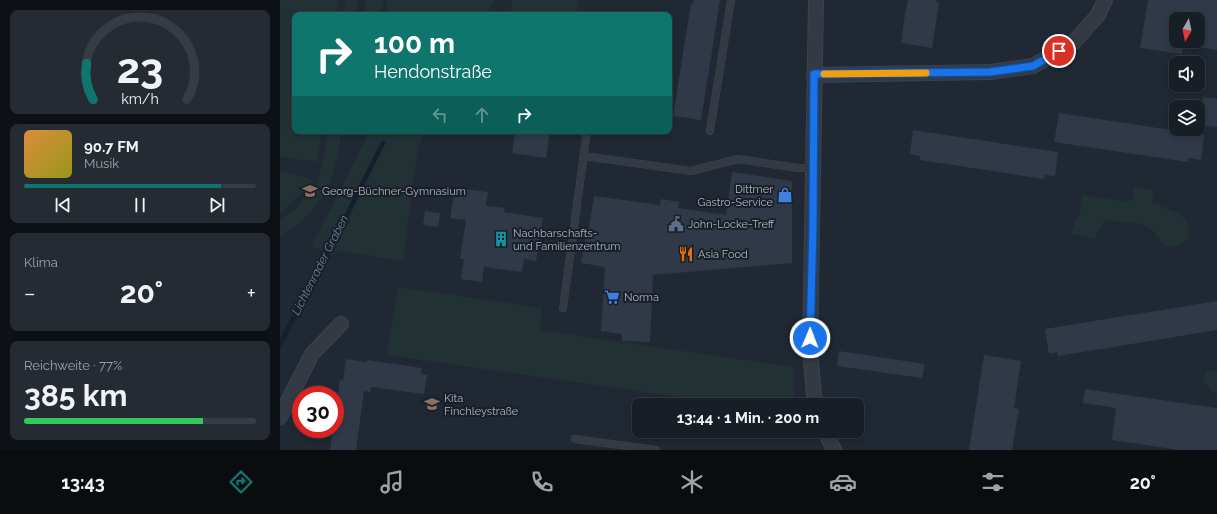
<!DOCTYPE html>
<html lang="de">
<head>
<meta charset="utf-8">
<style>
	body { margin:0; font-family:Raleway,sans-serif; background:#252b32; color:#f1f3f6; height:100vh; display:flex; flex-direction:column; font-size:15px; white-space:nowrap }
	* { box-sizing:border-box; margin:0 }
	p { font-size:13px; color:#9fa2a7 }
	.icon { flex:none; width:22px; height:22px; fill:none; stroke:currentColor; stroke-width:2; stroke-linecap:round; stroke-linejoin:round }
	.map { position:relative; flex:1; overflow:hidden }
	.panel { display:flex; flex-direction:column; gap:10px; padding:10px; background:#0d1015; width:280px }
	.panel>* { flex:none }
	.hud { position:absolute; left:12px; top:12px; width:380px; height:122px; border-radius:8px; box-shadow:0 2px 6px #0003,0 0 0 1px #363c43; background:#0f766e; color:#fff; overflow:hidden }
	.needle { width:26px; rotate:189deg }
	.tools { position:absolute; left:889px; top:12px; display:grid; gap:8px }
	.tools a { display:grid; place-items:center; width:36px; height:36px; border-radius:8px; background:#181e26; box-shadow:0 2px 6px #0003,0 0 0 1px #363c43; font-size:20px }
	.speed { position:absolute; left:12px; top:386px; display:flex; gap:8px; font-size:20px; font-weight:700; text-align:center }
	.speed>* { display:grid; place-content:center; width:52px; height:52px; border-radius:50%; background:#181e26; box-shadow:0 2px 6px #0003,0 0 0 1px #363c43; line-height:1 }
	.speed .limit { border:6px solid #d22; background:#fff; color:#111 }
	.pin { position:absolute; display:grid; place-items:center; width:34px; height:34px; color:#fff; margin:-17px; border:2px solid #fff; border-radius:50%; box-shadow:0 1px 4px #0007 }
	.me { position:absolute; width:44px; margin:-22px; rotate:1deg; stroke-linejoin:round; filter:drop-shadow(0 0 3px #0008) }
	.turn { display:flex; align-items:center; gap:14px; height:84px; padding:0 16px; font-size:18px }
	.turn .icon { width:52px; height:52px; stroke-width:2.5 }
	.turn b { display:block; font-size:28px; line-height:34px }
	.lanes { display:flex; align-items:center; height:38px; padding:0 16px; background:#0003; justify-content:center; gap:20px; direction:ltr }
	.lanes .off { opacity:.35 }
	.big { font-size:30px; font-weight:700; line-height:1.1 }
	.panel .widget { flex:1; display:flex; flex-direction:column; justify-content:center; gap:6px; min-width:0; padding:0 14px; border-radius:8px; background:#252b32 }
	.panel .dial { align-items:center; gap:0 }
	.dial svg { height:104px; overflow:visible; fill:none; stroke:#363c43; stroke-width:7; stroke-linecap:round; text-anchor:middle }
	.dial text { fill:#f1f3f6; stroke:none }
	.song { display:flex; align-items:center; gap:12px }
	.cover { width:48px; height:48px; border-radius:6px; background:linear-gradient(135deg,hsl(30 70% 55%),hsl(60 70% 35%)) }
	.played { height:4px; border-radius:2px; background:linear-gradient(90deg,#0f766e 85%,#363c43 85%) }
	.keys { display:flex; justify-content:space-around; direction:ltr }
	.heat { display:flex; justify-content:space-between; align-items:center; font-size:22px; direction:ltr }
	.charge { height:6px; border-radius:3px; background:linear-gradient(90deg,#34c759 77%,#363c43 0) }
	.trip { position:absolute; left:352px; top:398px; width:232px; height:40px; border-radius:8px; background:#181e26; box-shadow:0 2px 6px #0003,0 0 0 1px #363c43; font-weight:700; line-height:40px; text-align:center }
	.tab-bar { display:flex; height:64px; justify-content:space-around; align-items:center; background:#0a0c0f; color:#9fa2a7 }
	.tab-bar .icon { width:28px; height:28px }
	.tab-bar .on { color:#0f766e }
	.tab-bar b { font-size:18px; color:#f1f3f6 }
	main { display:flex; flex:1; min-height:0 }
	.map>svg:first-child { display:block }
	.green { fill:#223234 }
	.lines { fill:none; stroke-linecap:round; stroke-linejoin:round }
	.stream { stroke:#15202f; stroke-width:5 }
	.building { fill:#303947; fill-rule:evenodd }
	.service-casing { stroke:#3d434e; stroke-width:8 }
	.minor-casing { stroke:#3d434e; stroke-width:16 }
	.service { stroke:#343a44; stroke-width:7 }
	.minor { stroke:#343a44; stroke-width:14 }
	.route-casing { stroke:#114b97; stroke-width:10 }
	.route { stroke:#1a73e8; stroke-width:7 }
	.slow { stroke:#f59e0b; stroke-width:7 }
	.labels { text-anchor:middle; dominant-baseline:central; stroke-width:4; stroke-linejoin:round; paint-order:stroke }
	.poi-label { font-size:11px; fill:#aeb5c1; stroke:#191f28; text-anchor:start }
	.water-label { font-size:12px; font-style:italic; fill:#697f9e; stroke:#191f28 }
</style>
</head>
<body>
<main>
<section class="panel">
<div class="widget dial"><svg viewBox="0 0 100 80">
<path d="M14 69A42 42 0 1 1 86 69"/>
<path d="M14 69A42 42 0 0 1 9 41" stroke="#0f766e"/>
<text x="50" y="56" font-size="32" font-weight="700">23</text>
<text x="50" y="72" font-size="11">km/h</text>
</svg></div>
<div class="widget">
<div class="song"><i class="cover"></i><div><b>90.7 FM</b><p>Musik</p></div></div>
<div class="played"></div>
<div class="keys"><svg class="icon" aria-label="previous" viewBox="0 0 24 24"><path d="M18 5L8 12l10 7zM5 5v14"/></svg><svg class="icon" aria-label="pause" viewBox="0 0 24 24"><path d="M8 5v14M16 5v14"/></svg><svg class="icon" aria-label="next" viewBox="0 0 24 24"><path d="M6 5l10 7-10 7zM19 5v14"/></svg></div>
</div>
<div class="widget"><p>Klima</p>
<div class="heat"><a>−</a><b class="big">20°</b><a>+</a></div>
</div>
<div class="widget"><p>Reichweite · 77%</p><b class="big">385 km</b><div class="charge"></div></div>
</section>
<div class="map">
<svg width="937" height="450" viewBox="0 0 937 450">
	<rect width="100%" height="100%" fill="#202833"/>
	<path class="green" d="M0,0h58l-2,15h-41v116h26l-4,31 -37,-5z
		M65,0h13l-2,15h-12z
		M86,0h17l-2,15h-17z
		M107,0h107l-8,15h-101z
		M232,0h66l-2,15h-66z
		M48,131h13l-2,19 -11,39 -25,32 -23,15v-17l14,-9 23,-27 9,-35z
		M88,131h57l-7,16 -15,114 -92,-14 57,-112z
		M0,170l33,10 -2,6 -31,27z
		M854,187l20,3 -2,13c9,3 18,6 26,10 12,6 16,26 2,32 -17,8 -22,-12 -32,-18 -7,-4 -34,-6 -43,-7l-11,19 -24,-5 10,-22 2,-17 39,6 11,-1z
		M118,287l144,21 -3,22 254,37 1,25 3,13h-62l-348,-50z
		M927,370l10,1v23l-5,-2 -10,-13z"/>
	<g class="lines">
		<path class="stream" d="M0,344l52,-99 51,-102"/>
	</g>
	<path class="building" d="M414,0h26l-19,120 -28,-4 18,-113 2,1z
		M628,0h29l-1,3h3l-7,45 -31,-5 4,-29z
		M868,0h69v50l-34,-5 -1,9 -42,-6zM896,19h22v22h-22z
		M923,97l14,2v28l-18,-2z
		M779,113l145,22 -3,25 -12,-2 -1,4 -134,-20z
		M633,130l145,22 -3,24 -10,-1 -1,4 -124,-19v-4l-10,-2z
		M235,131h35l-4,27 -34,-5z
		M452,172l60,9v82l-139,12 -3,67 -28,-1v-7l-21,-3 4,-64 -24,-4 5,-30h2l6,-37 66,9 1,-6 18,3 -1,6 48,7z
		M175,188l33,4 -2,14 19,2 -1,4 39,6 -7,43 -12,-2 -2,13 -38,-5 -2,15 -21,-3 3,-20h-4l6,-39 -16,-2z
		M145,211l15,2 -2,14 -15,-2z
		M937,301v29l-159,26 -1,-4 -8,2 -4,-25z
		M559,351l86,13 -3,14 -85,-12z
		M704,355l37,6 -7,47 5,1 -7,41h-43z
		M66,359l21,3v-2l55,8 -1,6 6,1 -3,19 -53,-7 -1,5 -6,-1 -8,59h-26l3,-21h2v-12l5,-37 3,1z
		M805,389l132,19v42h-38l-67,-10 4,-32 -33,-5z"/>
	<g class="lines">
		<g class="service-casing">
			<path id="service" d="M430,131l21,-131
				M304,156l107,15 47,-12 60,9h15
				M283,308l24,-177
				M295,439l81,11"/>
		</g>
		<g class="minor-casing">
			<path id="minor" d="M534,75l176,-3 43,-6 40,-23 25,-28 7,-15
				M536,405l-2,-10 -4,-44 6,-351
				M0,417l32,-63 29,-30
				M545,431l9,19"/>
		</g>
		<use href="#service" class="service"/>
		<use href="#minor" class="minor"/>
	</g>
	<g class="lines">
		<g class="route-casing">
			<path id="route" d="M530,338l3,-112 1,-152 176,-2 43,-6 26,-15"/>
		</g>
		<use href="#route" class="route"/>
		<path class="slow" d="M544,74l102,-1"/>
	</g>
	<defs>
		<g id="school-bare" transform="scale(1.2)"><path d="M0-5L7-2L0 1L-7-2ZM-4 1L0 2.5L4 1V4Q0 6-4 4Z" fill="#8d6e63" stroke="#191f28" stroke-width="2.5" paint-order="stroke"/></g>
		<g id="shop-bare" transform="scale(1.2)"><path d="M-5-2.5h2.3a2.7 3.5 0 0 1 5.4 0H5L5.5 6h-11ZM-1.5-2.5h3a1.5 2.3 0 0 0-3 0Z" fill="#3f7fe0" stroke="#191f28" stroke-width="2.5" paint-order="stroke"/></g>
		<g id="civic-bare" transform="scale(1.2)"><path d="M-.6-6.5H3V-4.5H.6V-3L4-1V1h2V6H-6V1h2V-1L-.6-3ZM-1.2 2.5V6h2.4V2.5Z" fill="#5c6f8a" stroke="#191f28" stroke-width="2.5" paint-order="stroke"/></g>
		<g id="building-bare" transform="scale(1.2)"><path d="M-4-6H4V6H1V3H-1V6H-4ZM-2.5-4.3h1.7v1.8h-1.7ZM.8-4.3h1.7v1.8H.8ZM-2.5-1h1.7V.8h-1.7ZM.8-1h1.7V.8H.8Z" fill="#0f9aa8" stroke="#191f28" stroke-width="2.5" paint-order="stroke"/></g>
		<g id="restaurant-bare" transform="scale(1.2)"><path d="M-5-6h1v4h1v-4h1v4h1v-4h1v5L-1.5 .5V6h-2V.5L-5-1ZM5-6V6H3V1.5H1.5Q1.5-4 5-6Z" fill="#e8710a" stroke="#191f28" stroke-width="2.5" paint-order="stroke"/></g>
		<g id="supermarket-bare" transform="scale(1.2)"><path d="M-6-5.5h2.5l.6 2H6L4.5 2H-2.5L-4.4-4H-6ZM-1.5 3.2a1.3 1.3 0 1 0 .1 0ZM3 3.2a1.3 1.3 0 1 0 .1 0Z" fill="#3f7fe0" stroke="#191f28" stroke-width="2.5" paint-order="stroke"/></g>
	</defs>
	<g fill-rule="evenodd">
		<use href="#school-bare" x="30" y="191"/>
		<use href="#shop-bare" x="505" y="195"/>
		<use href="#civic-bare" x="396" y="224"/>
		<use href="#building-bare" x="221" y="239"/>
		<use href="#restaurant-bare" x="406" y="254"/>
		<use href="#supermarket-bare" x="332" y="297"/>
		<use href="#school-bare" x="152" y="404"/>
	</g>
	<g class="labels">
		<g class="poi-label">
			<text x="493" y="189" text-anchor="end">Dittmer<tspan x="493" dy="13">Gastro-Service</tspan></text>
			<text x="42" y="191">Georg-Büchner-Gymnasium</text>
			<text x="408" y="224">John-Locke-Treff</text>
			<text x="233" y="233">Nachbarschafts-<tspan x="233" dy="13">und Familienzentrum</tspan></text>
			<text x="418" y="254">Asia Food</text>
			<text x="344" y="297">Norma</text>
			<text x="164" y="398">Kita<tspan x="164" dy="13">Finchleystraße</tspan></text>
		</g>
		<g class="water-label">
			<text transform="translate(40 265) rotate(-63)">Lichtenrader Graben</text>
		</g>
	</g>
</svg>
<div class="tools">
<a><svg class="needle" viewBox="-14 -14 28 28"><path d="M0-13l5 13h-10z" fill="#e53935"/><path d="M0 13l5-13h-10z" fill="#9fa2a7"/></svg></a>
<a><svg class="icon" aria-label="sound" viewBox="0 0 24 24"><path d="M4 9h4l5-4v14l-5-4H4zM17 9q2 3 0 6"/></svg></a>
<a><svg class="icon" aria-label="layers" viewBox="0 0 24 24"><path d="M12 4l9 5-9 5-9-5zM3 14l9 5 9-5"/></svg></a>
</div>
<div class="speed"><div class="limit">30</div></div>
<div class="pin" style="left:779px;top:51px;background:#d93025"><svg class="icon" aria-label="arrive" viewBox="0 0 24 24"><path d="M6 21V4h12l-3 4 3 4H6"/></svg></div>
<svg class="me" style="left:530px;top:338px" viewBox="-20 -20 40 40"><circle r="17" fill="#1a73e8" stroke="#fff" stroke-width="3"/><path d="M0-11L8 9 0 5-8 9z" fill="#fff"/></svg>
<div class="trip">13:44 · 1 Min. · 200 m</div>
<div class="hud">
<div class="turn"><svg class="icon" aria-label="right" viewBox="0 0 24 24"><path d="M7 20v-9h11M14 6l5 5-5 5"/></svg><div><b>100 m</b>Hendonstraße</div></div>
<div class="lanes"><svg class="icon off" aria-label="left" viewBox="0 0 24 24"><path d="M17 20v-9H6M10 6l-5 5 5 5"/></svg><svg class="icon off" aria-label="ahead" viewBox="0 0 24 24"><path d="M12 20V5M6 11l6-6 6 6"/></svg><svg class="icon" aria-label="right" viewBox="0 0 24 24"><path d="M7 20v-9h11M14 6l5 5-5 5"/></svg></div>
</div>
</div>
</main>
<nav class="tab-bar">
<b>13:43</b>
<svg class="icon on" aria-label="directions" viewBox="0 0 24 24"><path d="M12 3l9 9-9 9-9-9zM9 14v-3h6M13 9l2 2-2 2"/></svg>
<svg class="icon" aria-label="music" viewBox="0 0 24 24"><path d="M9 18V5l10-2v13"/><circle cx="6" cy="18" r="3"/><circle cx="16" cy="16" r="3"/></svg>
<svg class="icon" aria-label="phone" viewBox="0 0 24 24"><path d="M5 4h4l2 5-3 2q2 4 5 5l2-3 5 2v4C11 20 4 13 5 4z"/></svg>
<svg class="icon" aria-label="climate" viewBox="0 0 24 24"><path d="M12 3v18M4 7l16 10M4 17L20 7"/></svg>
<svg class="icon" aria-label="car" viewBox="0 0 24 24"><path d="M5 17H2v-5l4-1 3-4h7l3 4 3 1v5h-3M9 17h6M6 11h13"/><circle cx="7" cy="17" r="2"/><circle cx="17" cy="17" r="2"/></svg>
<svg class="icon" aria-label="filters" viewBox="0 0 24 24"><path d="M4 7h16M4 17h16"/><circle cx="9" cy="7" r="2"/><circle cx="15" cy="17" r="2"/></svg>
<b>20°</b>
</nav>
</body>
</html>
